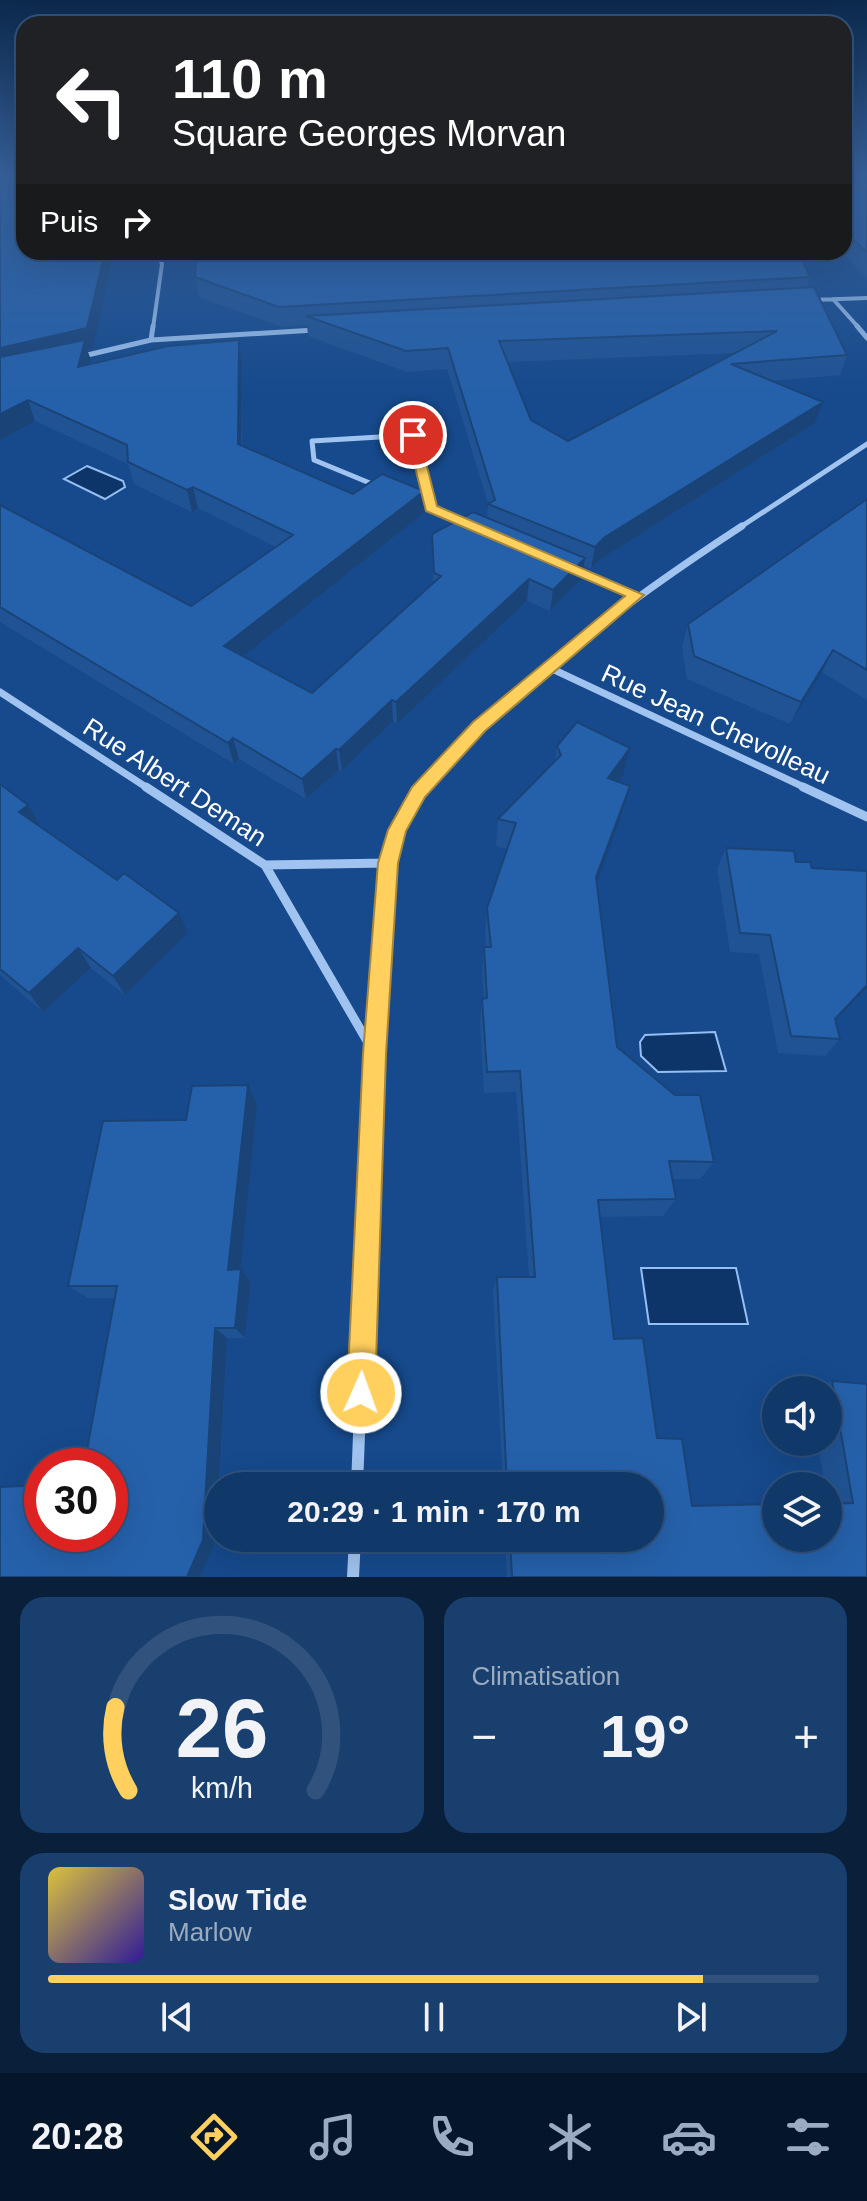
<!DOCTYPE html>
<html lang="fr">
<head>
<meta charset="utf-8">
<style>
	body { margin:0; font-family:Helvetica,sans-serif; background:#193f6f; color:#f1f3f6; height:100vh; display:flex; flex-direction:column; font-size:30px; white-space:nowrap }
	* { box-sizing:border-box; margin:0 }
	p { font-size:26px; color:#9cacc0 }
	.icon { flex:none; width:44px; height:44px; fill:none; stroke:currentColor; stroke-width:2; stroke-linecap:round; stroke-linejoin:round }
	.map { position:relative; height:1577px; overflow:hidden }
	.details { display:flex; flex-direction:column; gap:20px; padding:20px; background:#091f3a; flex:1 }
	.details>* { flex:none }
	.banner { position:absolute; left:16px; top:16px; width:836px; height:244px; border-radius:24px; box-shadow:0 8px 32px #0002,0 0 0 2px #30527d; background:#202124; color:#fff; overflow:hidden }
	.buttons { position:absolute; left:762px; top:1376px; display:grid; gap:16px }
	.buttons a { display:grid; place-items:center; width:80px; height:80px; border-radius:50%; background:#103869; box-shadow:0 8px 32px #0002,0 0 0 2px #30527d; font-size:40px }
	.speed { position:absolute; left:24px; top:1448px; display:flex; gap:16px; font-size:40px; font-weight:700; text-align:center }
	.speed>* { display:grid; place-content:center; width:104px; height:104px; border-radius:50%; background:#103869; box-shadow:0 8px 32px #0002,0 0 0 2px #30527d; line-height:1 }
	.speed .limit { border:12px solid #d22; background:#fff; color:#111 }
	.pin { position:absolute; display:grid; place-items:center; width:68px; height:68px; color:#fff; margin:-34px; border:4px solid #fff; border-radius:50%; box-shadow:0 2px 8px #0007 }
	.me { position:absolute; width:88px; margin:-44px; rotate:2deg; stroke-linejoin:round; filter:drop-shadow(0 0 6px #0008) }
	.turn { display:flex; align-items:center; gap:28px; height:168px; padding:0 24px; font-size:36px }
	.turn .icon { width:104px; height:104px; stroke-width:2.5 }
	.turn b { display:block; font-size:56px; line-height:68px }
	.then { display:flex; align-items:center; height:76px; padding:0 24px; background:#0003; gap:16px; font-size:30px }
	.big { font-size:60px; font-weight:700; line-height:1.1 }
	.details .tile { flex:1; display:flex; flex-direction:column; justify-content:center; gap:12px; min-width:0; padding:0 28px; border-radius:24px; background:#193f6f }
	.details .dial { align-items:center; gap:0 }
	.dial svg { height:208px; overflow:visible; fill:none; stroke:#30527d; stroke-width:7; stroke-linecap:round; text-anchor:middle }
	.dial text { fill:#f1f3f6; stroke:none }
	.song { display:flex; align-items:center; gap:24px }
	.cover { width:96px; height:96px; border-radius:12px; background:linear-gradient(135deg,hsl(50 70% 55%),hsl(250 70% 35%)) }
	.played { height:8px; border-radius:4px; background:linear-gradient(90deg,#ffd05e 85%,#30527d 85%) }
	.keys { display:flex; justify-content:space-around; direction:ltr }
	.heat { display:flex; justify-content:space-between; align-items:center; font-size:44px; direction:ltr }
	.details .tiles { flex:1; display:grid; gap:20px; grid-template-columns:1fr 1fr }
	.tile:last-child { grid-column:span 2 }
	.trip { position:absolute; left:204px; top:1472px; width:460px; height:80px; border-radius:40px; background:#103869; box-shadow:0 8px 32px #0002,0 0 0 2px #30527d; font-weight:700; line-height:80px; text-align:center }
	.dock { display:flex; height:128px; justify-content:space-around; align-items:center; background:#06162a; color:#9cacc0 }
	.dock .icon { width:56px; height:56px }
	.dock .current { color:#ffd05e }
	.dock b { font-size:36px; color:#f1f3f6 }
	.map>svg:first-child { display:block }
	.water { fill:#0e3569; stroke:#93bff2; stroke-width:2 }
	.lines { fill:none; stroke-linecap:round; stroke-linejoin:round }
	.minor-far4 { stroke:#a0c4ef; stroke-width:4 }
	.minor-far3 { stroke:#a0c4ef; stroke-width:5 }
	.minor-far2 { stroke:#a0c4ef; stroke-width:7 }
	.minor-far1 { stroke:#a0c4ef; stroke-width:9 }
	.minor { stroke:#a0c4ef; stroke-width:12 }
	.wall { fill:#205393; fill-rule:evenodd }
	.shaded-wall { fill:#1a4478 }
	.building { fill:#2561ab; stroke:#1a4478; stroke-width:2; fill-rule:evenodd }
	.route { fill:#ffd05e; stroke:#a6873d; stroke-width:2 }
	.labels { text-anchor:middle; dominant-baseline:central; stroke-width:8; stroke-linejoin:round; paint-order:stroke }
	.street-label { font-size:26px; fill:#fff; stroke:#164a8c }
</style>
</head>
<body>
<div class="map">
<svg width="867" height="1577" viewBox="0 0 867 1577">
	<rect width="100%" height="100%" fill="#164a8c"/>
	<path class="water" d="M87,466l36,15 2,6 -20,12 -41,-20z
		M715,1032l11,39 -68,1 -17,-16 -1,-14 5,-7z
		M641,1268h95l12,56h-99z"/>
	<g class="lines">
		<path class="minor-far4" d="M833,299l26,29
			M812,300l55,-2
			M153,328l9,-64 -5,-12"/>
		<path class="minor-far3" d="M857,326l10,12
			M151,340l2,-14
			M79,357l72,-17 164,-10
			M377,486l-63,-26 -2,-19 101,-6 18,74
			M416,502l50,21
			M739,528l128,-84"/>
		<path class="minor-far2" d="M574,569l62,26
			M548,667l260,122
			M0,692l149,97
			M422,789c97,-107 199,-184 320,-263"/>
		<path class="minor-far1" d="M146,787l119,78 123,-2
			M803,787l64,30
			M265,865l109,188
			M371,1131l17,-268 9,-33 27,-43"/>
		<path class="minor" d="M357,1486l14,-357
			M353,1577l2,-39"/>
	</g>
	<path class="wall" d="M0,175l93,173 -6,2 4,10 -1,4 149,-24 3,21v85l111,48 71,-3 1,21 -182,145 69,36 121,-110 -1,-49 55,-16 1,-15 -41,-134 -40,3 -99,-36 -1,-11 -25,2 -83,-30 -4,-20h615l-3,10 40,68 -7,20 -68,6 43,42 -214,136 -10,10 -7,-3 -2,13 -32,32 -23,-10 -130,123 -4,-3 -51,50 -3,-1 -33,29 -67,-40 -5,5 -234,-142v-117l191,101 85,-59 -78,-39 -6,4 -58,-28 -6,-20 -93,-43 -35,19zM736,353l-168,88 -37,-21 -24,-58z
		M844,175h23v104l-6,-6 1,-3h-3l-17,-18h2z
		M867,499v201l-45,-28 -32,52 -103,-45 -5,-32 6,-23z
		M557,746l73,2 -7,28 -4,6 11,4 -8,28 -25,69 20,164 97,115 -14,17h-28l4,20 -13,17 -63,1 14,122 43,99 35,68 136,32v-52h-3l-8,-44h11v-52h-19v-1l23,-8 35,196h-360l-2,-39h145v-52h-147l-10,-196 4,-13h32l-13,-185 -32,1 -4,-71 2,-23h2l-2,-28 2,-24h2l-1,-13 2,-26 20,-59 -11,-3 2,-27 57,-58z
		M0,784l41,43 147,106 -63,62 -34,-27 -48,44 -43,-37z
		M726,848l70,14 16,6 55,3v117l-32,33 5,18 -15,17 -47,-3 -19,-99 -29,-2 -13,-84z
		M257,1105l-17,164 11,13 -6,56h-18l-10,200 -107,-4 5,-236h-27l-20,-12 118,-166z"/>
	<path class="shaded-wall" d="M105,252h9l-21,96 -6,2 4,10 -6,27 -85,-17v-22z
		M239,340l3,21 -1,104 -3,-21z
		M28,400l7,21 -35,19v-26z
		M823,402l-8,21 -214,136 -10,10 4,-22 10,-10z
		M193,487l5,21 -6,4 -5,-22z
		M424,491l1,21 -196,156 -5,-22z
		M585,558l-3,21 -32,32 3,-21z
		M529,579l-2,22 -130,123 -1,-22z
		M833,650l-11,22 -32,52 11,-22z
		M392,700l1,21 -51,50 -3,-21z
		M233,738l6,21 -5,5 -6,-21z
		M630,748l-7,28 -22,30 7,-28z
		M336,749l3,21 -33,29 -4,-20z
		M630,786l-8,28 -32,89 6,-26z
		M28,805l13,22 -22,-15z
		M179,913l9,20 -63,62 -12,-19z
		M78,948l13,20 -48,44 -14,-19z
		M867,985v3l-47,48 15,-17z
		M248,1085l9,20 -18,178 -11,-13z
		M241,1269l10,13 -6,56 -10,-10z
		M215,1328l12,10 -8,148h-1l-1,52 -17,39h-13z"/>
	<path class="building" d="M0,175h24v77h81l-18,76 -87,20z
		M844,175l5,1h18v75h-2l-21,-21z
		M196,252h602l12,25 -531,30 -84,-30z
		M814,287l33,68 -116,9 92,38 -218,135 -10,10 -107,-43 7,-4 -47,-152 -42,3 -100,-35zM777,331l-209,110 -37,-21 -32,-79z
		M85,340l-7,27 90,-21 71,-6 -1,104 115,50 29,-20 42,17 -200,155 88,47 129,-117 -7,-3 -2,-39 41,-22 112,46 -32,32 -24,-11 -133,123 -4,-2 -53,50 -3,-1 -34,30 -69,-41 -5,5 -228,-136v-102l191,101 102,-71 -100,-48 -6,3 -59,-28 -1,-17 -99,-45 -28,14v-57z
		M867,499v171l-34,-20 -32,52 -107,-46 -6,-32z
		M577,722l53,26 -22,30 22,8 -34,91 21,170 58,48h25l14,67 -45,-1 7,38 -78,1 16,139 29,-1 14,100 25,1 10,67 84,-2v34h52v-34l25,-1 -21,-122 35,3v193h-355l-2,-39h140v-52h-143l-10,-209h38l-15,-206 -33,1 -5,-73 5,-1 -3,-51h7l-4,-39 29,-85 -18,-4 63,-64 -4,-9z
		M0,784l28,21 -9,7 98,68 7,-7 55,40 -66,63 -35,-28 -49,45 -29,-24z
		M726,848l68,3 2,11h14l2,6 55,3v114l-32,34 5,20 -49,-3 -21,-101 -30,-2z
		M248,1085l-20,185 13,-1 -6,59h-20l-12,212 -16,37h-187v-90l42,-2v49h68v-68h-26l33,-180h-49l35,-165 83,-1 6,-34z"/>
	<linearGradient id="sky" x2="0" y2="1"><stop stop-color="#0c294d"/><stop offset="0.44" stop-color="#366099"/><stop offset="1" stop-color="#366099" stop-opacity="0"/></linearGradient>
	<rect width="867" height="396" fill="url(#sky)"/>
	<path class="route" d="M413,431l6,4 18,71 207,89 -159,136 -60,66 -19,34 -8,32 -12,191 -11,339 -4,10 -10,4 -10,-4 -4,-10 16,-339 15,-191 10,-33 24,-43 61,-65 152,-126 -199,-85 -19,-76z"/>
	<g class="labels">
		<g class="street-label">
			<text transform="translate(716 724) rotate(25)">Rue Jean Chevolleau</text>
			<text transform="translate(175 782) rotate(33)">Rue Albert Deman</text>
		</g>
	</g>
</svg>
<div class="buttons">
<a><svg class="icon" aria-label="sound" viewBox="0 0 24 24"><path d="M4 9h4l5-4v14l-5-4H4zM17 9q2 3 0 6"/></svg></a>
<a><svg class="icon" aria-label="layers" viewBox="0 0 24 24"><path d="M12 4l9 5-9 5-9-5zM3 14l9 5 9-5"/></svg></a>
</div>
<div class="speed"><div class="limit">30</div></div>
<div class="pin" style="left:413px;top:435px;background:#d93025"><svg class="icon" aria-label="arrive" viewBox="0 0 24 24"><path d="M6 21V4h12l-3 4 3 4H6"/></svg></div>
<svg class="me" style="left:361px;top:1393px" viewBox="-20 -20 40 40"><circle r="17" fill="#ffd05e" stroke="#fff" stroke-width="3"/><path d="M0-11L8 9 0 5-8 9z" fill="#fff"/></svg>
<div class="trip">20:29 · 1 min · 170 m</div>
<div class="banner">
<div class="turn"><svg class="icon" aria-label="left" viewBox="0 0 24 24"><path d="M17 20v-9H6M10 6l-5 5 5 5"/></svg><div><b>110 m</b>Square Georges Morvan</div></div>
<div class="then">Puis<svg class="icon" aria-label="right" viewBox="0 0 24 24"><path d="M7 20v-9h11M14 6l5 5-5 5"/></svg></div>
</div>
</div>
<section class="details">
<div class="tiles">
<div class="tile dial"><svg viewBox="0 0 100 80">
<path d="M14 69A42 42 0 1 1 86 69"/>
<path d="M14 69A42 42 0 0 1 9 37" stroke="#ffd05e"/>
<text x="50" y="56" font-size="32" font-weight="700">26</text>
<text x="50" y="72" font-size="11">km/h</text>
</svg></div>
<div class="tile"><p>Climatisation</p>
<div class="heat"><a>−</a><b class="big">19°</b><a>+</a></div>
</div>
<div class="tile">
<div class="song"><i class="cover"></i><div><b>Slow Tide</b><p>Marlow</p></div></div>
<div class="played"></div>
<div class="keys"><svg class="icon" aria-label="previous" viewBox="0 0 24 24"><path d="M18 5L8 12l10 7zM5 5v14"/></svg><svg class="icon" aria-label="pause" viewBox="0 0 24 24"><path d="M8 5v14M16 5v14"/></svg><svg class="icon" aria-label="next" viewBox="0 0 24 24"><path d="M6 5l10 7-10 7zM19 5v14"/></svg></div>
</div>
</div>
</section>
<nav class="dock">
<b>20:28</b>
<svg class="icon current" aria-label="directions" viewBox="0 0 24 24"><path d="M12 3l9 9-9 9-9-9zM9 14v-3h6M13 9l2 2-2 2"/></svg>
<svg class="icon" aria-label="music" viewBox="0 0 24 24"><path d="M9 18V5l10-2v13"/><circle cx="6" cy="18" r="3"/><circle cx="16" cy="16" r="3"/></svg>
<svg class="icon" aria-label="phone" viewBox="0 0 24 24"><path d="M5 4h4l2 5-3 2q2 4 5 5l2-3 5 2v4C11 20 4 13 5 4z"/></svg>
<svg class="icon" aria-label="climate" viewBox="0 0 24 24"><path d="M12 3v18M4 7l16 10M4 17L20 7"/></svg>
<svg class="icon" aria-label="car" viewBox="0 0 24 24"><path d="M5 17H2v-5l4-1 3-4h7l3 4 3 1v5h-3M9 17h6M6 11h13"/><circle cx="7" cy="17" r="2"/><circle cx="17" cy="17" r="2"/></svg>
<svg class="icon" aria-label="filters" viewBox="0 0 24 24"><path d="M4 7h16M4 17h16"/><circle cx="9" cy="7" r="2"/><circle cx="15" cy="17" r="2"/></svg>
</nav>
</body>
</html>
